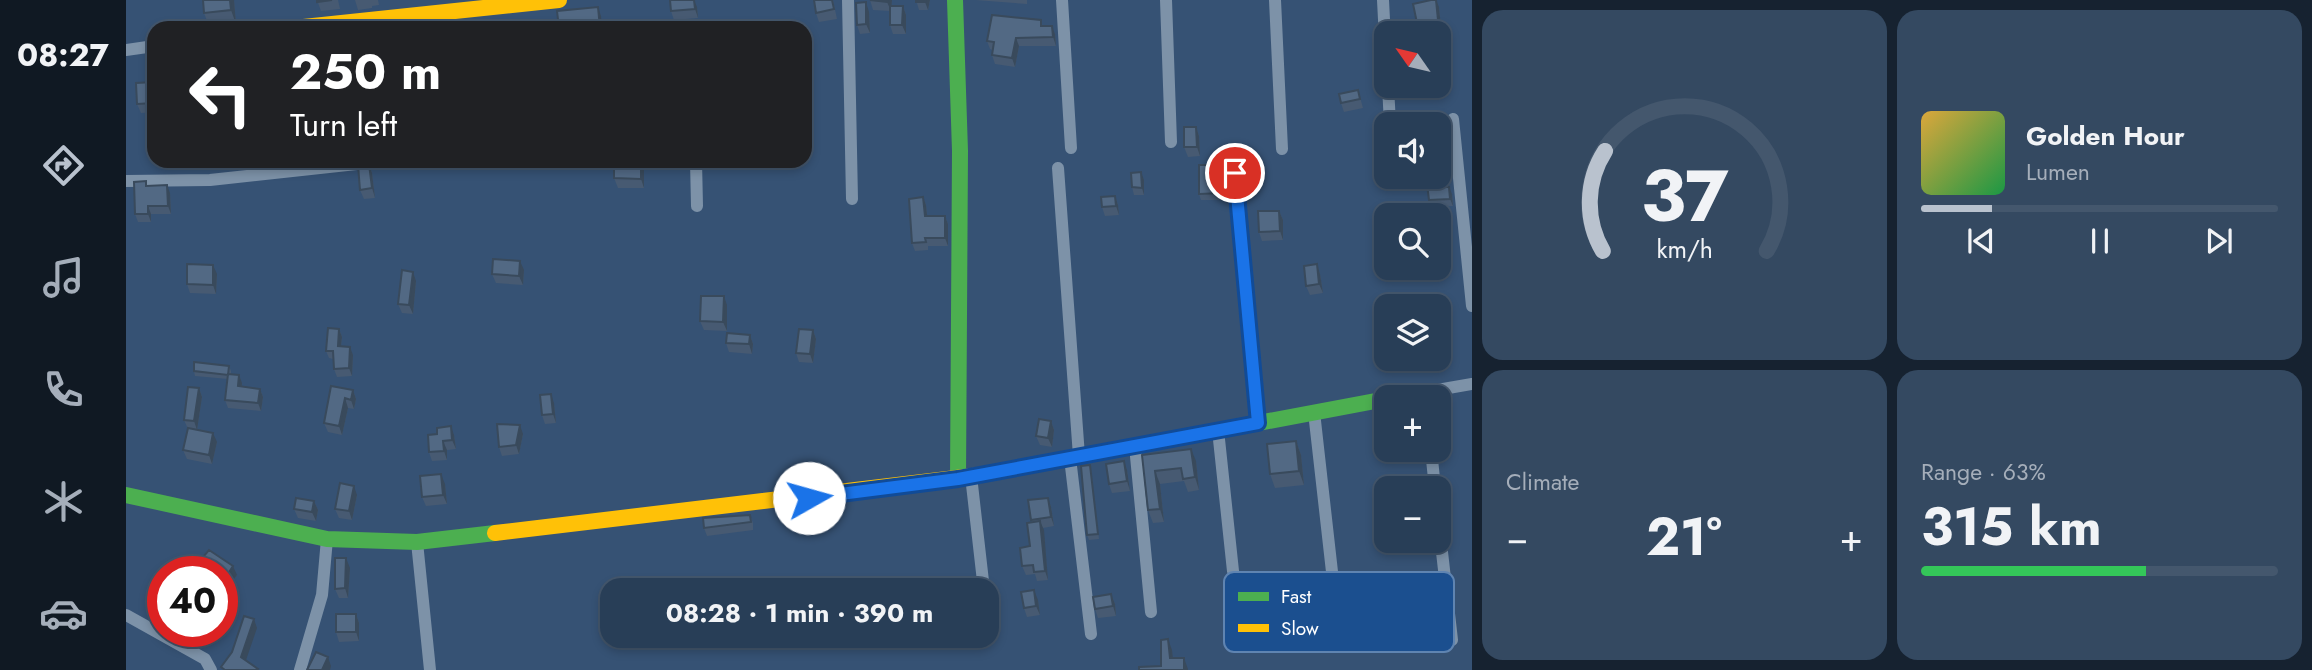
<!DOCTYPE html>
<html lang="en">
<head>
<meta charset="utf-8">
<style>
	body { margin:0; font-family:Jost,sans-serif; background:#344961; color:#f1f3f6; height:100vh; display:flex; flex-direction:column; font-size:26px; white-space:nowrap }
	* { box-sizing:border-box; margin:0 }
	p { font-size:23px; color:#a5aeba }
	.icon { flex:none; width:38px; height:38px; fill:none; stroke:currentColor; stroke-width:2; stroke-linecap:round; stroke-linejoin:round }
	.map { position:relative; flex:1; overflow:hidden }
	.details { display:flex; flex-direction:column; gap:10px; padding:10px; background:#162230; width:840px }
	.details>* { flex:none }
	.banner { position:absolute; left:21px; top:21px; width:665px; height:147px; border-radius:21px; box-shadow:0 4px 10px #0003,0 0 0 2px #44576d; background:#202124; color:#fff; overflow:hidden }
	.needle { width:46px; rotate:304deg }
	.controls { position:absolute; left:1248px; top:21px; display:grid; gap:14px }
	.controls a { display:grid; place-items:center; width:77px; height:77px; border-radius:14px; background:#283e57; box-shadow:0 4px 10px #0003,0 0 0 2px #44576d; font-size:35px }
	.speed { position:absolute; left:21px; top:556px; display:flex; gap:14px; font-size:35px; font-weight:700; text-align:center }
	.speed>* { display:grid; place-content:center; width:91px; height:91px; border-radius:50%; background:#283e57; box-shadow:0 4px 10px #0003,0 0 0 2px #44576d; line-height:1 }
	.speed .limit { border:10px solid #d22; background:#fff; color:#111 }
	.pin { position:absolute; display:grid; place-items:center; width:60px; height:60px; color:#fff; margin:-30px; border:4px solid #fff; border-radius:50%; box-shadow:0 2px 7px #0007 }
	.me { position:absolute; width:77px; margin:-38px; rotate:83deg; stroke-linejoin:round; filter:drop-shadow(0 0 5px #0008) }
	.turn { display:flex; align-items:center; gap:24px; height:147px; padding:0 28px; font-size:32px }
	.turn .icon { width:91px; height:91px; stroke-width:2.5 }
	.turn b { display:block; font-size:49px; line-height:60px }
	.big { font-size:52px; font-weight:700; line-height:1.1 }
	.details .tile { flex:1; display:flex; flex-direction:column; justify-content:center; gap:10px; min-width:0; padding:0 24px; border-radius:21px; background:#344961 }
	.details .dial { align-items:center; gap:0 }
	.dial svg { height:182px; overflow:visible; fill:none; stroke:#44576d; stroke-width:7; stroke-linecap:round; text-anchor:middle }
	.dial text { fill:#f1f3f6; stroke:none }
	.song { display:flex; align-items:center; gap:21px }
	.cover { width:84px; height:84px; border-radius:10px; background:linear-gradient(135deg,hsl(40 70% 55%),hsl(140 70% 35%)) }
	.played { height:7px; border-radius:4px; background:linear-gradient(90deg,#b9c2ce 20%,#44576d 20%) }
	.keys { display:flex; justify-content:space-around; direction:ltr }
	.heat { display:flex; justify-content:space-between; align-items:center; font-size:38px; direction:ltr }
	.charge { height:10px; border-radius:5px; background:linear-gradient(90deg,#34c759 63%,#44576d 0) }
	.details .tiles { flex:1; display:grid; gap:10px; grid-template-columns:repeat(2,1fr) }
	.trip { position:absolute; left:474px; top:578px; width:399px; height:70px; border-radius:21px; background:#283e57; box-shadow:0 4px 10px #0003,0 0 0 2px #44576d; font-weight:700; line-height:70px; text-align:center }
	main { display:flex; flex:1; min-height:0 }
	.tabs { display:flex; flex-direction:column; width:126px; justify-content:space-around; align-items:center; background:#101923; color:#a5aeba }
	.tabs .icon { width:49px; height:49px }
	.tabs .selected { color:#b9c2ce }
	.tabs b { font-size:32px; color:#f1f3f6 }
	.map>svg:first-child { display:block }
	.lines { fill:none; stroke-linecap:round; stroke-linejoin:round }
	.street { stroke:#7d92a8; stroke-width:12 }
	.fast { stroke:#4caf50; stroke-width:16 }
	.slow { stroke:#ffc107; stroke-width:16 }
	.wall { fill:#475a72 }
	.shaded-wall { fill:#394a5c }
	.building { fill:#526984; stroke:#394a5c; stroke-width:2 }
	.route-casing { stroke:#114b97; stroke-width:18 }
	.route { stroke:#1a73e8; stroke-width:12 }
	.key { fill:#1b4f8f; stroke:#5f84b1; stroke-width:2 }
	.key-label { font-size:19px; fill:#fff }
</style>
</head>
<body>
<main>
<nav class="tabs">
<b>08:27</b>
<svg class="icon selected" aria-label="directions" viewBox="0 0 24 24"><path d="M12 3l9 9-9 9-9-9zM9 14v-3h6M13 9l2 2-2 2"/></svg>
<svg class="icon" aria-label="music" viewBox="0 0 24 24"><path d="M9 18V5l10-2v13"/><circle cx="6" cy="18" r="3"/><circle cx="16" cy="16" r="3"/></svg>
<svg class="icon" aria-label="phone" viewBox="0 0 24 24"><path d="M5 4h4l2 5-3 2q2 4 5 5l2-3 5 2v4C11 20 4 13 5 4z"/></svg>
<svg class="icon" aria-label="climate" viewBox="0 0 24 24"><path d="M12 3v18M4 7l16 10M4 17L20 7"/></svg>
<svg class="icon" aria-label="car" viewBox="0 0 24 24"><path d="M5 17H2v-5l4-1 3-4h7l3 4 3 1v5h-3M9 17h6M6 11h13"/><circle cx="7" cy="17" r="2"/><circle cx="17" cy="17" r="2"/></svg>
</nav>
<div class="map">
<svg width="1346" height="670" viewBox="0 0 1346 670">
	<rect width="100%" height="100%" fill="#365274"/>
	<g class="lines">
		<path class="street" d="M722,0l4,199
			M936,0l9,148
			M1040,0l5,142
			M1149,0l7,149
			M1257,0l3,59
			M0,50l28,-4
			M1262,86l2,38
			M1327,119l19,187
			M570,161l1,45
			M932,168l21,288
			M1109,172l23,251
			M0,181l84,-1 174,-19
			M1271,397l75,-13
			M1188,412l24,213
			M1092,430l15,141
			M1009,446l16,166
			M1305,450l4,38
			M944,458l21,176
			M845,476l13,114
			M1312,517l14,123
			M291,542l13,128
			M861,611l3,23
			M0,615l79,44 6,11
			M174,670l22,-75 5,-56"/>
		<path class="fast" d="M829,0l5,151 -2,328
			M855,475l405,-76
			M0,495l201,44 90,3 78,-9"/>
		<path class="slow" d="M168,28l265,-28
			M369,533l486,-58"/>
	</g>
	<path class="wall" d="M108,0l2,24 -27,2 -5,-13z
		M191,0h21l2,9 -19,2z
		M229,0h23l1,5 -7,1v2l-14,2z
		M688,0h19l4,19 -18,3 -3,-9z
		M744,0h22l-1,6h12l3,9v19h-13l-3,-9v-14l-17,-1z
		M790,0h14l-2,10h-9z
		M849,0h52v4z
		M571,7l1,11 -24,2 -3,-9z
		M1313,7l3,31 -4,1v-6h-45l24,-10z
		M743,12l1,21 -10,1 -3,-9z
		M917,26l12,8 1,12h-37l-4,21 -20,-3 -3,-9v-5l-2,-1 -3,-8z
		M28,82v30l-13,1 -4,-9z
		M1232,90l5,18 -19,4 -3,-9z
		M1070,127l3,9 1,20 -12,1 -4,-10z
		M1320,151l2,4 1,14 -11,1v-18z
		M515,161l3,8v19h-26l-4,-10z
		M243,164l3,9 3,25 -11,1 -4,-9z
		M1084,165l3,7v8l11,7 2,13h-25l-2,-6z
		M1018,180v15h-10l-2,-8z
		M22,186l22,7 1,21h-20v8h-13l-3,-8z
		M1317,187l9,7 1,12 -21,1 -3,-7z
		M989,196l3,9 1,10 -14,1 -3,-9z
		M797,197l3,8 1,11h18l3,8v22h-20v4l-13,1 -3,-8z
		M1153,211l4,9v20l-21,1 -3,-9z
		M1191,264l3,10 3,19 -13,2 -4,-9z
		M398,270l-1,15 -27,-2 -4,-9z
		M91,274l-1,20 -26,-1 -3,-9z
		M290,281l-3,33 -11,-1 -4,-9z
		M601,305v26l-23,-1 -4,-9z
		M213,329l3,8 -1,9 12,9 -1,21 -15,1 -3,-8 -1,-10 -4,-1 -3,-7z
		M687,330l3,9 -3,24 -14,-1 -3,-9z
		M624,335l3,9 -1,10 -23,-2 -3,-9z
		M103,366l2,5v3l11,9v3l18,3 3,8 -2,14 -33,-3 -3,-8 3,-21 -33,-3 -1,-5z
		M205,386l22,4 3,9 -2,10 -6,-1 -6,27 -14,-3 -4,-9z
		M73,388l3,9 -5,33 20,12 -5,22 -25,-5 -4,-9 5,-21 -4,-9z
		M428,403l2,20 -11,1 -3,-9z
		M925,421l3,9 -2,17 -12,-2 -4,-9z
		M397,434l-4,20 -17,2 -3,-9z
		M302,435h26l2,14 -9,1v10l-15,1 -3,-9z
		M1170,441l5,14 3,30 -29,3 -5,-14z
		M1016,455l54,6 3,29 -11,2 -4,-11 -24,3 4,38 -11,1 -5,-13z
		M998,461l3,9 3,21 -18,2 -3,-9z
		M965,470l8,69 -10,1 -2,-5z
		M319,484l2,20 -21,2 -4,-9z
		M231,495l-5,25 -13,-2 -4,-9z
		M922,498l3,9 3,19 -11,2 5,52 -11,1 -2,-7 -9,1 -4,-9 8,-20 2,-24 -1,-2z
		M188,501l4,9 -2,11 -18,-3 -4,-9z
		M624,515l3,8v7l-46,6 -3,-8z
		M77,557l34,18 -6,8 -9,-6v-5h-7l-8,-5z
		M224,568l-2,30h-9l-4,-9z
		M985,594l4,10 1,12 -18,2 -3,-9z
		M912,600l2,15 -13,2 -3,-9z
		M230,614l3,9v18l-20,1 -3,-10z"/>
	<path class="shaded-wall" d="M104,0h4l2,24 -5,-14z
		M568,0l3,7 1,11 -3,-9z
		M762,0h4l-1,11 -4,-9z
		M800,0h4l-2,10 -3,-8z
		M1310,0l3,7 3,31 -3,-8z
		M740,2l3,10 1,21 -4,-9z
		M777,6l3,9v19l-4,-9z
		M472,7l3,9 1,12h-2z
		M926,26l3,8 1,12 -3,-9z
		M890,38l3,8 -4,21 -3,-9z
		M1070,127l3,9 1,20 -3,-9z
		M515,161l3,8v19l-3,-9z
		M243,164l3,9 3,25 -3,-10z
		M1084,165l3,7v15l-2,-7z
		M1015,172l3,8v15l-2,-7z
		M1096,181l2,6 2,13 -3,-7z
		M41,185l3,8 1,21 -3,-8z
		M1323,187l3,7 1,12 -3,-7z
		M989,196l3,9 1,10 -3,-9z
		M797,197l3,8 2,19 -3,-8z
		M22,206l3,8v8l-3,-8z
		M1153,211l4,9v20l-3,-9z
		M819,216l3,8v22l-3,-8z
		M394,261l4,9 -1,15 -4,-9z
		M1191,264l3,10 3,19 -4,-9z
		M87,265l4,9 -1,20 -3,-9z
		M287,272l3,9 -3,33 -4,-9z
		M598,296l3,9v26l-4,-9z
		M213,329l3,8 -2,17 -2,-8z
		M687,330l3,9 -3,24 -3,-9z
		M624,335l3,9 -1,10 -3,-10z
		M224,347l3,8 -1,21 -3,-8z
		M113,375l3,8 -1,11 -3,-8z
		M73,388l3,9 -5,33 -3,-9z
		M134,389l3,8 -2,14 -3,-8z
		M227,390l3,9 -2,10 -3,-9z
		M425,394l3,9 2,20 -3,-9z
		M219,398l3,10 -6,27 -3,-9z
		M925,421l3,9 -2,17 -4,-9z
		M394,425l3,9 -4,20 -3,-9z
		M325,426l3,9 2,14 -4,-9z
		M87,433l4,9 -5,22 -3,-9z
		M317,441l4,9v10l-3,-9z
		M1170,441l5,14 3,30 -5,-14z
		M1065,449l5,12 3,29 -4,-13z
		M998,461l3,9 3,21 -3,-10z
		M1029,471l5,13 4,38 -4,-13z
		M315,474l4,10 2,20 -4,-9z
		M228,486l3,9 -5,25 -3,-9z
		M922,498l3,9 3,19 -3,-9z
		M188,501l4,9 -2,11 -4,-9z
		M914,521l4,9 4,50 -3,-9z
		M220,558l4,10 -2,30 -3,-10z
		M107,566l4,9 -6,8 -3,-9z
		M908,590l4,10 2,15 -4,-9z
		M985,594l4,10 1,12 -3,-10z
		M230,614l3,9v18l-3,-9z
		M128,619l3,9 -13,38 -3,-9z
		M1042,639l4,11 2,19 -4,-11z
		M202,657l3,9 -1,4h-8z
		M1058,658l4,11v1h-4z"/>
	<path class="building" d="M77,0h27l1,10 -27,3z
		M191,0h15l-15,2z
		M544,0h24l1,9 -24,2z
		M688,0h18l2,9 -18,4z
		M744,0h18l-1,2z
		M790,0h10l-1,2h-9z
		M1305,0h5l3,30 -14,3h-32l-1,-5 25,-5 -4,-19z
		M740,2v22l-9,1 -1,-22z
		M764,6h13l-1,19h-12z
		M472,7l2,21h-41l-2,-17z
		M866,15l49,5v6h11l1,11 -37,1 -4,20 -20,-3 2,-13 -7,-1z
		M307,23v5h-58z
		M493,24l1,4h-14v-3z
		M28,82v21l-17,1 -1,-21z
		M1232,90l2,9 -19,4 -2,-9z
		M1058,127h12l1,20h-13z
		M1320,151l2,14h-10v-13z
		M488,161h27v18l-27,-1z
		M243,164l3,24 -12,2 -2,-25z
		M1073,165h11l1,15 11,1 1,12 -24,1z
		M1015,172l1,16 -10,-1 -1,-14z
		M20,181v5l21,-1 1,21h-20v8h-13l-1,-32z
		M1315,182l1,5h7l1,12 -21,1 -2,-16z
		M989,196l1,10 -14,1 -1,-10z
		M797,197l2,19h20v22h-20l1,4 -14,1 -3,-44z
		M1132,211h21l1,20 -21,1z
		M367,259l27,2 -1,15 -27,-2z
		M61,264l26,1v20l-26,-1z
		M1191,264l2,20 -13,2 -2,-20z
		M276,270l11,2 -4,33 -11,-1z
		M575,296h23l-1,26 -23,-1z
		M202,328l11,1 -1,17 12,1 -1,21 -15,1 -1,-18h-7z
		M673,329l14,1 -3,24 -14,-1z
		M601,333l23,2 -1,9 -23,-1z
		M68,362l35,4 -1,9 -34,-4z
		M102,374l11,1 -1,11 22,3 -2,14 -33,-3z
		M205,386l22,4 -2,10 -6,-2 -6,28 -15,-3z
		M62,387l11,1 -5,33 -10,-1z
		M425,394l2,20 -11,1 -2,-20z
		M913,419l12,2 -3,17 -12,-2z
		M371,424l23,1 -4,20 -17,2z
		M325,426l1,14 -9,1 1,10 -15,1 -1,-17 9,-1v-6z
		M62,428l25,5 -4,22 -26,-5z
		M1170,441l3,30 -29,3 -3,-30z
		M1065,449l4,28 -12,2 -2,-11 -26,3 5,38 -12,1 -6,-55z
		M998,461l3,20 -18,3 -3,-20z
		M964,465l8,69 -11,1 -6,-69z
		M315,474l2,21 -21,2 -2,-21z
		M214,483l14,3 -5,25 -14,-2z
		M170,498l18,3 -2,11 -18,-3z
		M922,498l3,19 -20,3 -3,-20z
		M624,515l1,7 -47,6 -1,-10z
		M914,521l5,50 -11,1 -1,-7 -11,1 -2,-18 10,-2 -3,-23z
		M83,550l24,16 -5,8 -25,-17z
		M209,558h11l-1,30 -10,1z
		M908,590l2,16 -12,2 -3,-16z
		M985,594l2,12 -18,3 -2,-12z
		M210,614h20v18h-20z
		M118,616l10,3 -13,38 17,12 -1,1h-32l-4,-3 11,-15z
		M1042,639l2,19h14v12h-45v-3l22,-1v-26z
		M190,652l12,5 -6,13h-15z"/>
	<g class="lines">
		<g class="route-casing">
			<path id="route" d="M683,498l149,-19 300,-56 -23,-250"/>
		</g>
		<use href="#route" class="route"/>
	</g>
	<rect x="1098" y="572" width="230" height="80" rx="10" class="key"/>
	<rect x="1112" y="592" width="31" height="9" fill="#4caf50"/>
	<rect x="1112" y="624" width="31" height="8" fill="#ffc107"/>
	<g class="key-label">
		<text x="1155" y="603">Fast</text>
		<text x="1155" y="635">Slow</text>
	</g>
</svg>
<div class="controls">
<a><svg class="needle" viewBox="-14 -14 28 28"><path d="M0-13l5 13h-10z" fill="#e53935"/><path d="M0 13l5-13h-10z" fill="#a5aeba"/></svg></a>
<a><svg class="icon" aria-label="sound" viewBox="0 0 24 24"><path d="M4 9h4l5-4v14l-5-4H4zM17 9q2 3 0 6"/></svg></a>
<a><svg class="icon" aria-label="search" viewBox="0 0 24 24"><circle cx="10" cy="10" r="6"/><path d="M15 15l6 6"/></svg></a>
<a><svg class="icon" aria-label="layers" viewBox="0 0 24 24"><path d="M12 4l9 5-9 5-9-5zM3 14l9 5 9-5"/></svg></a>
<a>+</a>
<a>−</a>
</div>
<div class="speed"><div class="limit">40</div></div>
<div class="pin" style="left:1109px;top:173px;background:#d93025"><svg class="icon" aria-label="arrive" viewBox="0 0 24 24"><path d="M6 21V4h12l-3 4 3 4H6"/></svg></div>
<svg class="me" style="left:683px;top:498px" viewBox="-20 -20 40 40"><circle r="19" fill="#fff"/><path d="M0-13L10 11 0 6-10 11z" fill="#1a73e8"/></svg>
<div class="trip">08:28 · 1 min · 390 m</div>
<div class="banner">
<div class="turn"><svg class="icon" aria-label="left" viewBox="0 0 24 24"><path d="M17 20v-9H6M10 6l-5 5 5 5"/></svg><div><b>250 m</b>Turn left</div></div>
</div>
</div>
<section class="details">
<div class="tiles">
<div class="tile dial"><svg viewBox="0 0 100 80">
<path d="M14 69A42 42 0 1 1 86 69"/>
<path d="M14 69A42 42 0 0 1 15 25" stroke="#b9c2ce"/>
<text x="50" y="56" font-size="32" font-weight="700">37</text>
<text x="50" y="72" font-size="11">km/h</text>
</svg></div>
<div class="tile">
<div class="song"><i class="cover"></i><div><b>Golden Hour</b><p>Lumen</p></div></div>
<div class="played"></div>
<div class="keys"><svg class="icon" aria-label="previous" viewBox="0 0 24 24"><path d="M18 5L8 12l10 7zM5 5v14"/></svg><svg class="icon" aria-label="pause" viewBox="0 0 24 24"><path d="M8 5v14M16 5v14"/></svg><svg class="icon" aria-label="next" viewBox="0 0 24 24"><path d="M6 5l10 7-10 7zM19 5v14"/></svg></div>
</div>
<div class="tile"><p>Climate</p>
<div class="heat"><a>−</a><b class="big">21°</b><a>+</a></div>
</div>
<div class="tile"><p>Range · 63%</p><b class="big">315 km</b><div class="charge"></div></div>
</div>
</section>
</main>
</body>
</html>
